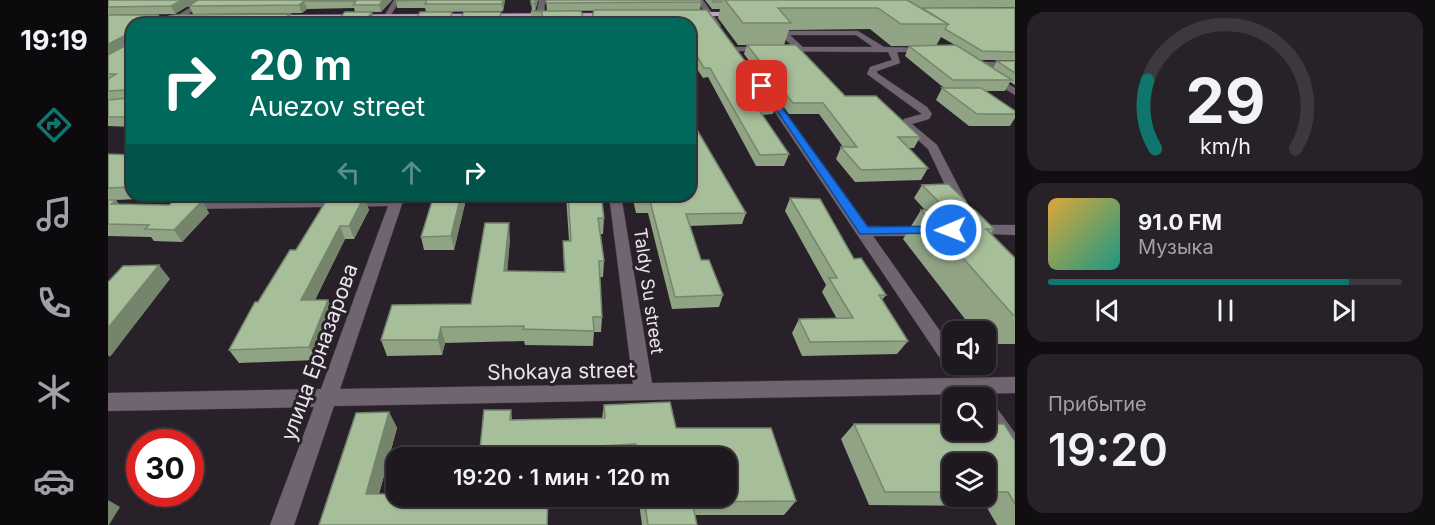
<!DOCTYPE html>
<html lang="ru">
<head>
<meta charset="utf-8">
<style>
	body { margin:0; font-family:Inter,sans-serif; background:#262228; color:#f1f3f6; height:100vh; display:flex; flex-direction:column; font-size:22px; white-space:nowrap }
	* { box-sizing:border-box; margin:0 }
	p { font-size:20px; color:#a1a0a4 }
	.icon { flex:none; width:33px; height:33px; fill:none; stroke:currentColor; stroke-width:2; stroke-linecap:round; stroke-linejoin:round }
	.map { position:relative; flex:1; overflow:hidden }
	.drawer { display:flex; flex-direction:column; gap:12px; padding:12px; background:#100e11; width:420px }
	.drawer>* { flex:none }
	.guide { position:absolute; left:18px; top:18px; width:570px; height:183px; border-radius:18px; box-shadow:0 2px 4px #0004,0 0 0 2px #3c383d; background:#00695c; color:#fff; overflow:hidden }
	.fabs { position:absolute; left:834px; top:321px; display:grid; gap:12px }
	.fabs a { display:grid; place-items:center; width:54px; height:54px; border-radius:12px; background:#1e191f; box-shadow:0 2px 4px #0004,0 0 0 2px #3c383d; font-size:30px }
	.speed { position:absolute; left:18px; top:429px; display:flex; gap:12px; font-size:30px; font-weight:700; text-align:center }
	.speed>* { display:grid; place-content:center; width:78px; height:78px; border-radius:50%; background:#1e191f; box-shadow:0 2px 4px #0004,0 0 0 2px #3c383d; line-height:1 }
	.speed .limit { border:9px solid #d22; background:#fff; color:#111 }
	.pin { position:absolute; display:grid; place-items:center; width:51px; height:51px; color:#fff; margin:-26px; border-radius:12px; box-shadow:0 3px 9px #0006 }
	.me { position:absolute; width:66px; margin:-33px; rotate:269deg; stroke-linejoin:round; filter:drop-shadow(0 0 4px #0008) }
	.turn { display:flex; align-items:center; gap:21px; height:126px; padding:0 24px; font-size:27px }
	.turn .icon { width:78px; height:78px; stroke-width:2.5 }
	.turn b { display:block; font-size:42px; line-height:51px }
	.lanes { display:flex; align-items:center; height:57px; padding:0 24px; background:#0003; justify-content:center; gap:30px; direction:ltr }
	.lanes .off { opacity:.35 }
	.big { font-size:45px; font-weight:600; line-height:1.1 }
	.drawer .card { flex:1; display:flex; flex-direction:column; justify-content:center; gap:9px; min-width:0; padding:0 21px; border-radius:18px; background:#262228 }
	.drawer .dial { align-items:center; gap:0 }
	.dial svg { height:156px; overflow:visible; fill:none; stroke:#3c383d; stroke-width:7; stroke-linecap:round; text-anchor:middle }
	.dial text { fill:#f1f3f6; stroke:none }
	.song { display:flex; align-items:center; gap:18px }
	.cover { width:72px; height:72px; border-radius:9px; background:linear-gradient(135deg,hsl(40 70% 55%),hsl(170 70% 35%)) }
	.played { height:6px; border-radius:3px; background:linear-gradient(90deg,#0f766e 85%,#3c383d 85%) }
	.keys { display:flex; justify-content:space-around; direction:ltr }
	.trip { position:absolute; left:278px; top:447px; width:351px; height:60px; border-radius:18px; background:#1e191f; box-shadow:0 2px 4px #0004,0 0 0 2px #3c383d; font-weight:600; line-height:60px; text-align:center }
	main { display:flex; flex:1; min-height:0 }
	.tabs { display:flex; flex-direction:column; width:108px; justify-content:space-around; align-items:center; background:#0c0a0c; color:#a1a0a4 }
	.tabs .icon { width:42px; height:42px }
	.tabs .active { color:#0f766e }
	.tabs b { font-size:27px; color:#f1f3f6 }
	.map>svg:first-child { display:block }
	.lines { fill:none; stroke-linecap:round; stroke-linejoin:round }
	.minor-casing { stroke:#433c44; stroke-width:1 }
	.major-casing { stroke:#433c44; stroke-width:1 }
	.minor { fill:#706471; fill-rule:evenodd }
	.major { fill:#bca3bf; fill-rule:evenodd }
	.wall { fill:#90a384; fill-rule:evenodd }
	.shaded-wall { fill:#75856c }
	.building { fill:#a7be9a; stroke:#75856c; stroke-width:1.5 }
	.route { fill:#1a73e8; stroke:#114b97; stroke-width:1.5 }
	.labels { text-anchor:middle; dominant-baseline:central; stroke-width:6; stroke-linejoin:round; paint-order:stroke }
	.street-label { font-size:18px; fill:#e9e4ea; stroke:#282129 }
	.near-street-label { font-size:21px; fill:#e9e4ea; stroke:#282129 }
</style>
</head>
<body>
<main>
<nav class="tabs">
<b>19:19</b>
<svg class="icon active" aria-label="directions" viewBox="0 0 24 24"><path d="M12 3l9 9-9 9-9-9zM9 14v-3h6M13 9l2 2-2 2"/></svg>
<svg class="icon" aria-label="music" viewBox="0 0 24 24"><path d="M9 18V5l10-2v13"/><circle cx="6" cy="18" r="3"/><circle cx="16" cy="16" r="3"/></svg>
<svg class="icon" aria-label="phone" viewBox="0 0 24 24"><path d="M5 4h4l2 5-3 2q2 4 5 5l2-3 5 2v4C11 20 4 13 5 4z"/></svg>
<svg class="icon" aria-label="climate" viewBox="0 0 24 24"><path d="M12 3v18M4 7l16 10M4 17L20 7"/></svg>
<svg class="icon" aria-label="car" viewBox="0 0 24 24"><path d="M5 17H2v-5l4-1 3-4h7l3 4 3 1v5h-3M9 17h6M6 11h13"/><circle cx="7" cy="17" r="2"/><circle cx="17" cy="17" r="2"/></svg>
</nav>
<div class="map">
<svg width="907" height="525" viewBox="0 0 907 525">
	<rect width="100%" height="100%" fill="#282129"/>
	<g class="lines">
		<g class="minor-casing">
			<path id="minor" d="M94,0h8l-37,24h-9z
				M286,0h6l-11,18h-6z
				M431,0h6l-1,16 -4,2 -4,-2z
				M588,0h7l18,26h-6z
				M675,31h75l26,16 48,1 1,2 -4,2h-32l3,11 -23,8v2l50,34 5,7 -3,5 -17,5 25,21 31,60 -2,3h-10l-28,-59 -27,-24 3,-6 18,-5 -55,-40 3,-7 22,-7 -4,-8 -151,-1 -4,-2 4,-2h56l-14,-14zM682,35h66l17,12h-70z
				M865,62h42v6l-45,-1 -1,-2z
				M882,73l25,15v7l-28,-17 -2,-2z
				M654,88h6l98,138 67,2 2,3 -7,5h-55l79,112v16h8l-2,3 -6,3 -6,-3 -186,-277z
				M285,195h12l-65,194 293,-5 -24,-189h12l31,188 363,-6v16l-681,13 -40,119h-24l44,-118 -206,4v-18l213,-4 67,-183 -204,3 -7,-4 2,-3 212,-4z
				M865,225h42v10l-47,-2 -2,-3 2,-3z
				M878,400l7,3 22,30v28l-7,-3 -22,-33z"/>
		</g>
		<g class="major-casing">
			<path id="major" d="M582,12h48l4,2 -4,2h-51z
				M504,13l3,4 -345,2 -4,-2 4,-2z"/>
		</g>
		<use href="#minor" class="minor"/>
		<use href="#major" class="major"/>
	</g>
	<path class="wall" d="M0,0h284l-11,12h-9l2,9 -2,3h-38l21,-12 -1,-4 -47,1 -5,4 -109,1 -4,-8 5,-4 -19,12 -67,1z
		M288,0h109l-2,11 -77,1 -1,-4h-28z
		M423,0h7l-3,11h-3z
		M438,0l155,2 -1,8 -153,1z
		M597,0h310v7l-95,1h95v52h-36l14,8 4,-7h18v24l-5,-3 -5,9h-20l30,20v7l-5,8h-41l-33,-26 6,-12h2l-39,-32 4,-10h26h-44l-21,-17 -81,1 -5,15 61,51 75,41 -6,11h-5l19,20 -7,12 -66,2 -19,-23 5,-12h2l-24,-33h-30l-45,-60 3,-9h-9l-20,-27 2,-9h-8zM833,37l14,8 -19,1z
		M599,10l70,94 -4,10 -11,1 27,39 -5,12h-28l-48,-89 -5,1 -8,-12h-5v-42l-148,-4h-11v-9l61,7z
		M182,14l2,8 -160,2v103l-24,-1v-111l52,3z
		M0,154l24,1v40h10l-4,4 -22,1 3,5h50l33,-4 7,12 -27,29 -28,-1 -3,-4 -43,-1z
		M814,185l48,25 24,19 -3,4 24,25v86h-29v-12h-11l-72,-93 18,-29h4l-11,-12z
		M233,195h31l-1,1h-30z
		M326,195h33l-13,55h-30l-3,-13z
		M458,195h35l3,23 -1,16h-3l4,27 -1,16h-3l2,40 -1,15h-7l-1,14 -68,-1 -1,-4 -79,2 -3,12 -55,1 -6,-16 90,-36 39,-65 -3,32 57,1 -1,-31h6z
		M524,195h58l56,18 -4,11 -52,2 11,34 22,35 -4,12 -47,2 -24,-96h-12z
		M256,197l5,13 -15,29h-9l-30,61 19,13 -18,47 -77,3 -10,-13 29,-48 38,-52z
		M682,198l64,61 32,36 -4,5 26,41 -11,13 -95,2 -10,-23 7,-14h38l-15,-27 4,-7 -41,-74z
		M562,402l6,26h95l25,73 -12,14h-89l2,10h-55l-4,-29h88v-38h-247l5,-48h27l1,10 90,-2 2,-13z
		M281,412l8,16 -18,66 17,2h184v3l-32,1 -229,25z
		M746,424l161,17v84h-18l-11,-19 -117,-1 -28,-66zM844,464h34v32h-34z"/>
	<path class="shaded-wall" d="M74,0h16l-23,14 -4,-8z
		M275,0h9l-11,12 -2,-7z
		M395,0h2l-2,11 -1,-7z
		M428,0h2l-3,11 -1,-8z
		M196,1l3,8 -5,4 -3,-8z
		M264,12l2,9 -2,3h-9z
		M393,12v12h-2z
		M182,14l2,8 -2,2h-13z
		M18,35l5,8 -23,12v-11z
		M27,195h7l-4,4z
		M353,195h6l-13,55 -3,-14z
		M256,197l5,13 -15,29 -5,-13z
		M8,200l9,12 -14,-8z
		M94,201l7,12 -27,29 -8,-12z
		M401,223l1,16 -4,48 -2,-16z
		M232,226l5,13 -37,74 -7,-13z
		M51,265l11,14 -60,78 -2,-2v-27z
		M220,300l6,13 -18,47 -7,-13z
		M333,327l4,16 -3,12 -4,-15z
		M281,412l8,16 -22,80 -9,-14z
		M440,496v29h-1z
		M0,500l12,7 -11,18h-1z"/>
	<path class="building" d="M0,0h74l-11,6 -63,1z
		M90,0h185l-4,5h-26l3,-4h-52l-5,4 -110,1z
		M288,0h107l-1,4h-77l2,-4 -31,1z
		M423,0h5l-2,3 -3,1z
		M438,0h154l1,2 -155,1z
		M604,0h10l-1,2h-8z
		M617,0h182l41,24h-47l-23,-16h-100l13,15h-48z
		M814,8h93v44l-33,-1 -37,-22 3,-5z
		M486,10h113l70,94h-22l34,50 -29,1 -50,-87h-6l-7,-12h-7v-32h-147l-1,-12 -11,-1h50l2,6 9,1z
		M237,12h27l-9,12h-29z
		M312,12h32l-1,5 10,1 3,-6h37l-2,12h-86z
		M182,14l-13,10h-145v91l-2,2h-22v-17l20,-2 -2,-8 -18,1v-12l8,-5h-8v-19l20,-11 1,-9h-3l-18,9v-29h50l2,3 15,-3z
		M639,45h49l49,51h31l44,41h-22l30,31 -67,2 -20,-23h16l-34,-44h-30z
		M848,45l56,35h-59l-44,-34z
		M889,61h18v12z
		M834,88h39l34,23v3h-38z
		M582,118l56,95 -60,1 15,46h8l14,35 -48,2 -25,-96h-12l-2,-6h54z
		M0,154l24,1v30l-3,2 -21,1z
		M840,184l17,16 5,10h-23l-25,-25z
		M326,195h27l-10,41 -30,1z
		M460,195h33l3,23h-6l6,43h-5l3,56h-9l1,14 -71,-2 1,-3 -83,1 -3,13h-57l11,-35 79,-1 14,-81h24l-5,48 61,1 -2,-31h8z
		M221,196l35,1 -15,29h-9l-39,74h27l-19,47 -80,3 26,-48h3l32,-52h6z
		M682,198l30,1 34,60 7,-1 25,37h-7l29,46 -98,1 -11,-23 54,-1 -24,-40h8z
		M0,200h8l-5,4 58,1 6,-5 27,1 -28,29 -29,-1 4,-4 -41,-1z
		M813,210h54l19,19h-8l29,29v57h-2z
		M51,265l-51,63v-46l15,-16z
		M562,402l6,26h95l25,73 -104,1 5,23h-49l-4,-29h82v-38h-88l-2,-14 -57,3v11h-100l5,-48h27l-1,10 95,-2 -1,-13z
		M281,412l-23,82h30v2h152l-1,29h-228l37,-112z
		M746,424h98v6h34v-6h18l11,17v63l-7,-12h-22v-28h-34v28h-67z"/>
	<path class="route" d="M651,84h6l103,143 83,-1 6,4 -2,3 -95,1z"/>
	<g class="labels">
		<g class="street-label">
			<text transform="translate(541 291) rotate(82)">Taldy Su street</text>
		</g>
		<g class="near-street-label">
			<text transform="translate(211 352) rotate(-70)">улица Ерназарова</text>
			<text transform="translate(453 371) rotate(-1)">Shokaya street</text>
		</g>
	</g>
</svg>
<div class="fabs">
<a><svg class="icon" aria-label="sound" viewBox="0 0 24 24"><path d="M4 9h4l5-4v14l-5-4H4zM17 9q2 3 0 6"/></svg></a>
<a><svg class="icon" aria-label="search" viewBox="0 0 24 24"><circle cx="10" cy="10" r="6"/><path d="M15 15l6 6"/></svg></a>
<a><svg class="icon" aria-label="layers" viewBox="0 0 24 24"><path d="M12 4l9 5-9 5-9-5zM3 14l9 5 9-5"/></svg></a>
</div>
<div class="speed"><div class="limit">30</div></div>
<div class="pin" style="left:654px;top:86px;background:#d93025"><svg class="icon" aria-label="arrive" viewBox="0 0 24 24"><path d="M6 21V4h12l-3 4 3 4H6"/></svg></div>
<svg class="me" style="left:843px;top:230px" viewBox="-20 -20 40 40"><circle r="17" fill="#1a73e8" stroke="#fff" stroke-width="3"/><path d="M0-11L8 9 0 5-8 9z" fill="#fff"/></svg>
<div class="trip">19:20 · 1 мин · 120 m</div>
<div class="guide">
<div class="turn"><svg class="icon" aria-label="right" viewBox="0 0 24 24"><path d="M7 20v-9h11M14 6l5 5-5 5"/></svg><div><b>20 m</b>Auezov street</div></div>
<div class="lanes"><svg class="icon off" aria-label="left" viewBox="0 0 24 24"><path d="M17 20v-9H6M10 6l-5 5 5 5"/></svg><svg class="icon off" aria-label="ahead" viewBox="0 0 24 24"><path d="M12 20V5M6 11l6-6 6 6"/></svg><svg class="icon" aria-label="right" viewBox="0 0 24 24"><path d="M7 20v-9h11M14 6l5 5-5 5"/></svg></div>
</div>
</div>
<section class="drawer">
<div class="card dial"><svg viewBox="0 0 100 80">
<path d="M14 69A42 42 0 1 1 86 69"/>
<path d="M14 69A42 42 0 0 1 10 34" stroke="#0f766e"/>
<text x="50" y="56" font-size="32" font-weight="700">29</text>
<text x="50" y="72" font-size="11">km/h</text>
</svg></div>
<div class="card">
<div class="song"><i class="cover"></i><div><b>91.0 FM</b><p>Музыка</p></div></div>
<div class="played"></div>
<div class="keys"><svg class="icon" aria-label="previous" viewBox="0 0 24 24"><path d="M18 5L8 12l10 7zM5 5v14"/></svg><svg class="icon" aria-label="pause" viewBox="0 0 24 24"><path d="M8 5v14M16 5v14"/></svg><svg class="icon" aria-label="next" viewBox="0 0 24 24"><path d="M6 5l10 7-10 7zM19 5v14"/></svg></div>
</div>
<div class="card"><p>Прибытие</p><b class="big">19:20</b></div>
</section>
</main>
</body>
</html>
